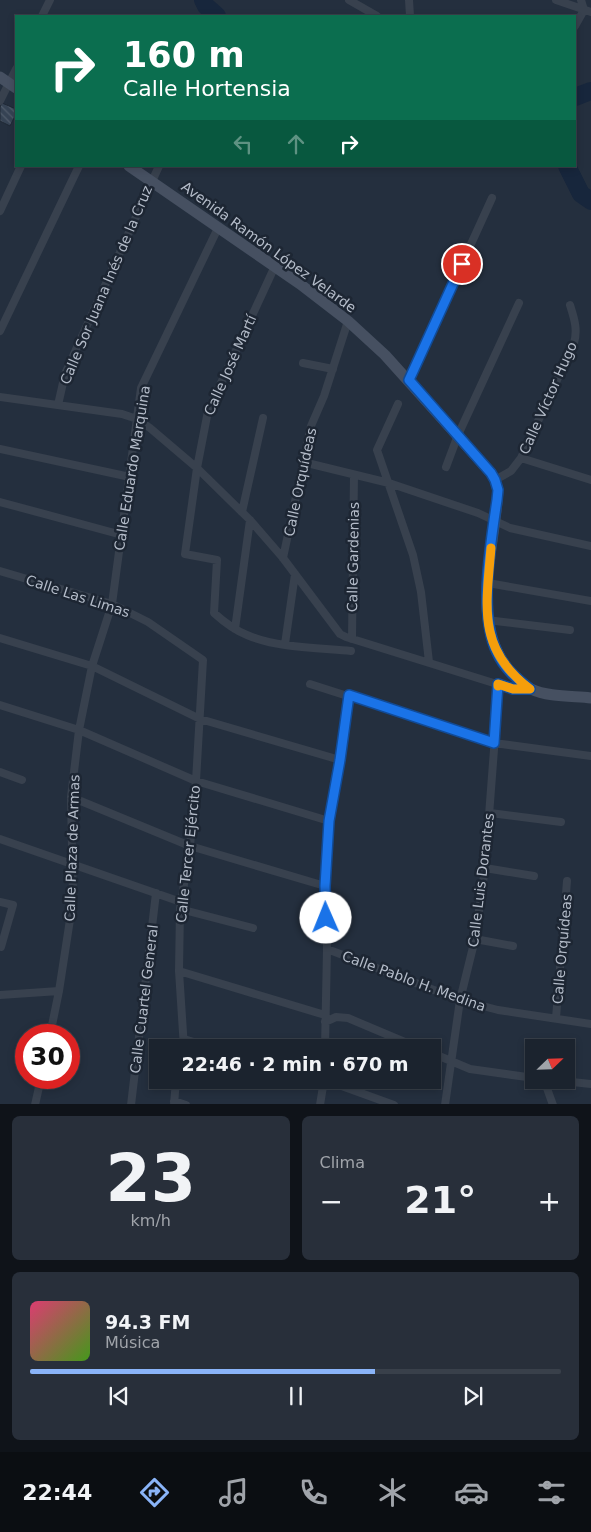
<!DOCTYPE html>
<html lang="es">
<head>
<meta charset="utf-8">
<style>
	body { margin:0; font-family:"DejaVu Sans",sans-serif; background:#282f3a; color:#f1f3f6; height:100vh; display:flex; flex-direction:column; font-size:19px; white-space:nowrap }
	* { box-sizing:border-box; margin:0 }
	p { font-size:16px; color:#a0a4aa }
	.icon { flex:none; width:28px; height:28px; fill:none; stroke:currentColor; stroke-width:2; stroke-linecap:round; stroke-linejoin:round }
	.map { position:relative; height:1104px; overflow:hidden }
	.sheet { display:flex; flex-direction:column; gap:12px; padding:12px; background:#0f1319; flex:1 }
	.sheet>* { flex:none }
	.banner { position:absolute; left:15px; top:15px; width:561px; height:152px; border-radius:0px; box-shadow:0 2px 8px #0003,0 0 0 1px #39404a; background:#0b6e4f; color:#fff; overflow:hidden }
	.needle { width:32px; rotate:67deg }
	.buttons { position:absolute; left:525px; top:1039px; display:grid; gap:10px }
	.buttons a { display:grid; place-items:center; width:50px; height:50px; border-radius:0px; background:#1b232e; box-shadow:0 2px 8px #0003,0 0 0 1px #39404a; font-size:25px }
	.speed { position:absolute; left:15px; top:1024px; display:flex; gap:10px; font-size:25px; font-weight:700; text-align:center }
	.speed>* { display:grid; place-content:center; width:65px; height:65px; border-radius:50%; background:#1b232e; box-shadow:0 2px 8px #0003,0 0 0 1px #39404a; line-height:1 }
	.speed .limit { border:8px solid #d22; background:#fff; color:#111 }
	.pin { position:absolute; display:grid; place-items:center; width:42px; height:42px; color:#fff; margin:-21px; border:2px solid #fff; border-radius:50%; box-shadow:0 1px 5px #0007 }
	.me { position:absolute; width:55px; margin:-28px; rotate:359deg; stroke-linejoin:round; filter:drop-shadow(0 0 4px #0008) }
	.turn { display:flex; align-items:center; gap:18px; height:105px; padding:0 25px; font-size:22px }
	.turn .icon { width:65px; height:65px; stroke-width:2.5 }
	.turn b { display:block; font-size:35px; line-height:42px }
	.lanes { display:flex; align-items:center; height:48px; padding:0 25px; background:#0003; justify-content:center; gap:25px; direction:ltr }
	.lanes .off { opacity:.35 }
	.big { font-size:38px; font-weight:800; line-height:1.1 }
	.sheet .widget { flex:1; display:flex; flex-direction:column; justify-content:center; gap:8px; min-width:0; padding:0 18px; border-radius:8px; background:#282f3a }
	.sheet .dial { align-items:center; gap:0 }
	.dial b { font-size:65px; line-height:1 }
	.song { display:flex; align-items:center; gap:15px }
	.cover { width:60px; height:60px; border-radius:8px; background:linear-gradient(135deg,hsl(340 70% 55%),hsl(100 70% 35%)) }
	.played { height:5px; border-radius:2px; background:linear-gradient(90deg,#8ab4f8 65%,#39404a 65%) }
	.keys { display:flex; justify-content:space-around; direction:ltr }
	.heat { display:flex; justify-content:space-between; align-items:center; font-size:28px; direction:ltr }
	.sheet .tiles { flex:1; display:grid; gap:12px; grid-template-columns:1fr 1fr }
	.widget:last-child { grid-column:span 2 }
	.trip { position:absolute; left:149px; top:1039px; width:292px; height:50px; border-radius:0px; background:#1b232e; box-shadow:0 2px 8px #0003,0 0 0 1px #39404a; font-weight:800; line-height:50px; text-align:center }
	.tabs { display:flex; height:80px; justify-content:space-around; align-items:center; background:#0b0e12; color:#a0a4aa }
	.tabs .icon { width:35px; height:35px }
	.tabs .active { color:#8ab4f8 }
	.tabs b { font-size:22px; color:#f1f3f6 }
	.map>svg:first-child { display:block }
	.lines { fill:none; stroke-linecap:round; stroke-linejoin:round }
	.river { stroke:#17263c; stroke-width:18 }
	.building { fill:url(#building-back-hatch); stroke:#1f2835 }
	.minor { stroke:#38414e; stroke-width:8 }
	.secondary { stroke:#465061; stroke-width:11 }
	.route-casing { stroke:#114b97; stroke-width:12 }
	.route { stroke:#1a73e8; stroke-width:9 }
	.slow { stroke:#f59e0b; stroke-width:9 }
	.labels { text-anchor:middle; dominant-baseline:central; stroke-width:5; stroke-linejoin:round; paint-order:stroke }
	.street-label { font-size:14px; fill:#b4bcc9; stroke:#1d2633 }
</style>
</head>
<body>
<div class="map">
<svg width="591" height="1105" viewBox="0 0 591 1105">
	<defs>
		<pattern id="building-back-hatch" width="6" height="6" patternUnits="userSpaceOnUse" patternTransform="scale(1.25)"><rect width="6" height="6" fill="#364354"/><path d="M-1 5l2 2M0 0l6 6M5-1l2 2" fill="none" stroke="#515c6b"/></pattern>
	</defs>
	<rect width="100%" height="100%" fill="#242f3e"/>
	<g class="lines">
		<path class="river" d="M203,0l3,6 11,10
			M575,97l16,-6
			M567,166l14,28 10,7"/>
	</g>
	<path class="building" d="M2,103l14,6v5l-6,12 -10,-5v-14z"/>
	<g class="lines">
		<path class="minor" d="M349,0l28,16
			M409,0l1,16
			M556,0l35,12
			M581,0l3,10
			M42,16l8,-16
			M575,26l9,-16
			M0,101l16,-32
			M0,211l21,-45
			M275,266l-67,145 -11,57 -12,86 32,6 -3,53c10,9 20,17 33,22 30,13 72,13 104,16
			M0,331l79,-165
			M303,363l30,6
			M409,380l83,-182
			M0,397l122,17 15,5 13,9 47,40 53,52 33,38 57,76 6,3 167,52h17
			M398,404l-21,46 36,105 8,37 8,70
			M58,405l7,-31 94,-208
			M0,449l130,28
			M521,458l70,22
			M303,462l86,21 89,30 32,15 81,18
			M446,467l12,-32 61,-132
			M495,480l16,-9 10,-13 53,-115c4,-14 0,-25 -4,-38
			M0,502l122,33
			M242,512l21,-94
			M283,558l28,-132 13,-30 24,-75
			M0,571l112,33 36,18 55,38 -7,121 -6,65 -10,63 -1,62 5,77
			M488,583l103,18
			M487,620l83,10
			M235,629l15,-109
			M0,638l92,28 108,53 140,41
			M352,639l2,-164
			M285,644l10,-70
			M310,684l184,59 97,13
			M0,705l79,25 117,51 133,40
			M0,772l22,8
			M71,797l119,49 135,40
			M490,813l71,9
			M0,839l181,63
			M485,868l49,8
			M0,902l13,3 -12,42
			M180,909l73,19
			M475,939l38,7
			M327,949l133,51 38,10 93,14
			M179,971l146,44
			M0,995l59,-4
			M556,1018l11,-137
			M325,1022l11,-5 12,1 71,30
			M50,1035l9,-44 14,-91 -2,-103 8,-67 13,-64 20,-62 29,-216 77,-160
			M184,1039l29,9
			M325,1048l2,-99 -2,-63 4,-65 11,-61 9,-65
			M432,1053l38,16 64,9
			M325,1080l69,25
			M544,1080l9,25
			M553,1080l38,4
			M174,1101l12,4
			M35,1105l6,-27
			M131,1105l25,-212
			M174,1105l2,-25
			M320,1105l4,-25
			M445,1105l15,-105 15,-61 10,-71 14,-184"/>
		<path class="secondary" d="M0,77l16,11
			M129,166l171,118 48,37 37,34 106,118 4,7 3,10c-3,58 -31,137 15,184 5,5 11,11 18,15 17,8 41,7 60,9"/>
	</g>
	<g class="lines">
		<g class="route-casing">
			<path id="route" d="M326,918l-1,-32 4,-65 11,-61 9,-65 145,48 4,-59 15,5h17c-13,-10 -26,-21 -33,-37 -19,-38 -6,-111 0,-152l1,-10 -3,-10 -4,-7 -82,-93 53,-116"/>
		</g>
		<use href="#route" class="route"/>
		<path class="slow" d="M491,548c-5,59 -14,101 39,141h-17l-15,-5v2"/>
	</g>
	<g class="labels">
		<g class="street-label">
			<text transform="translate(269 247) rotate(36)">Avenida Ramón López Velarde</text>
			<text transform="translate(106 285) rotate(-67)">Calle Sor Juana Inés de la Cruz</text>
			<text transform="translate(230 365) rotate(-66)">Calle José Martí</text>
			<text transform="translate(548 398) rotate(-66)">Calle Víctor Hugo</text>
			<text transform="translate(132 468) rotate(-81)">Calle Eduardo Marquina</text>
			<text transform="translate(300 482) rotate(-78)">Calle Orquídeas</text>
			<text transform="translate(353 557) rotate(-89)">Calle Gardenias</text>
			<text transform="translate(78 596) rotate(18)">Calle Las Limas</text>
			<text transform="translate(72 848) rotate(-88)">Calle Plaza de Armas</text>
			<text transform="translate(188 854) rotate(-84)">Calle Tercer Ejército</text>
			<text transform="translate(481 880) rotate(-83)">Calle Luis Dorantes</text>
			<text transform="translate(562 949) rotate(-85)">Calle Orquídeas</text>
			<text transform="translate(414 981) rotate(20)">Calle Pablo H. Medina</text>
			<text transform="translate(144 999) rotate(-83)">Calle Cuartel General</text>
		</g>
	</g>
</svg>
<div class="buttons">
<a><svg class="needle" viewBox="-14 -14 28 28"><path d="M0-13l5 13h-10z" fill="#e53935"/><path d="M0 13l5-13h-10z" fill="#a0a4aa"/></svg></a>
</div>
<div class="speed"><div class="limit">30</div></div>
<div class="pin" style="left:462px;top:264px;background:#d93025"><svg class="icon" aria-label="arrive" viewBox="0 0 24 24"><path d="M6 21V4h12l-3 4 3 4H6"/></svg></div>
<svg class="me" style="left:326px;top:918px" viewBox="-20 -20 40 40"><circle r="19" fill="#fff"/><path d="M0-13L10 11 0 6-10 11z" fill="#1a73e8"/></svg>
<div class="trip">22:46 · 2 min · 670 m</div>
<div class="banner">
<div class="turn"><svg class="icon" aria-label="right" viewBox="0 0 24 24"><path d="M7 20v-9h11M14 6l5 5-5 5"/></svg><div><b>160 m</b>Calle Hortensia</div></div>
<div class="lanes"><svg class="icon off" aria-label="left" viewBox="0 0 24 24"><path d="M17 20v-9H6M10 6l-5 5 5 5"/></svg><svg class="icon off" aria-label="ahead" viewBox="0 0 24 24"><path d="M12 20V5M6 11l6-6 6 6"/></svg><svg class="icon" aria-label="right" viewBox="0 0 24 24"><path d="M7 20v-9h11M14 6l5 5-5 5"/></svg></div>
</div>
</div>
<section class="sheet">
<div class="tiles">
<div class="widget dial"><b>23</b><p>km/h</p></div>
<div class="widget"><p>Clima</p>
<div class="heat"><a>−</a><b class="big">21°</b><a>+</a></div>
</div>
<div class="widget">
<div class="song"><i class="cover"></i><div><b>94.3 FM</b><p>Música</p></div></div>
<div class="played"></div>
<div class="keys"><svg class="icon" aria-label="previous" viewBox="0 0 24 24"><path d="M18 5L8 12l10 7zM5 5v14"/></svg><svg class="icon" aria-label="pause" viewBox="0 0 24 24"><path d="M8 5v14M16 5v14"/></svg><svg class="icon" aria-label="next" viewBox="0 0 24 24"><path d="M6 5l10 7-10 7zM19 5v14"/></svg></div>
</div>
</div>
</section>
<nav class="tabs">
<b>22:44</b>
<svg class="icon active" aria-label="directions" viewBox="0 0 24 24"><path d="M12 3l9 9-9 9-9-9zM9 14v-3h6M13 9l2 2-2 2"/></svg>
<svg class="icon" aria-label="music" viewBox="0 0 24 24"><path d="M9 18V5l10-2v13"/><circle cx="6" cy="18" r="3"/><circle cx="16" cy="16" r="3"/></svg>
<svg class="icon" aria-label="phone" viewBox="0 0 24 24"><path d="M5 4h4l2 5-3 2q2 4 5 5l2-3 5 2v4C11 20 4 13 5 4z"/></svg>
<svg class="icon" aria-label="climate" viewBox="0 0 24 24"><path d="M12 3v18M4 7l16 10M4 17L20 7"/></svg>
<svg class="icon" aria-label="car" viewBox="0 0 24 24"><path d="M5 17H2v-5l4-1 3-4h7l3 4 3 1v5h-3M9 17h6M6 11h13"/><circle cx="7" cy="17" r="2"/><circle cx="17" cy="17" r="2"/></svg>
<svg class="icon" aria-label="filters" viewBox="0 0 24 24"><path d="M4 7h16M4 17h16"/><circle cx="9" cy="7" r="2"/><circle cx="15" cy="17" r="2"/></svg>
</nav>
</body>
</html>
